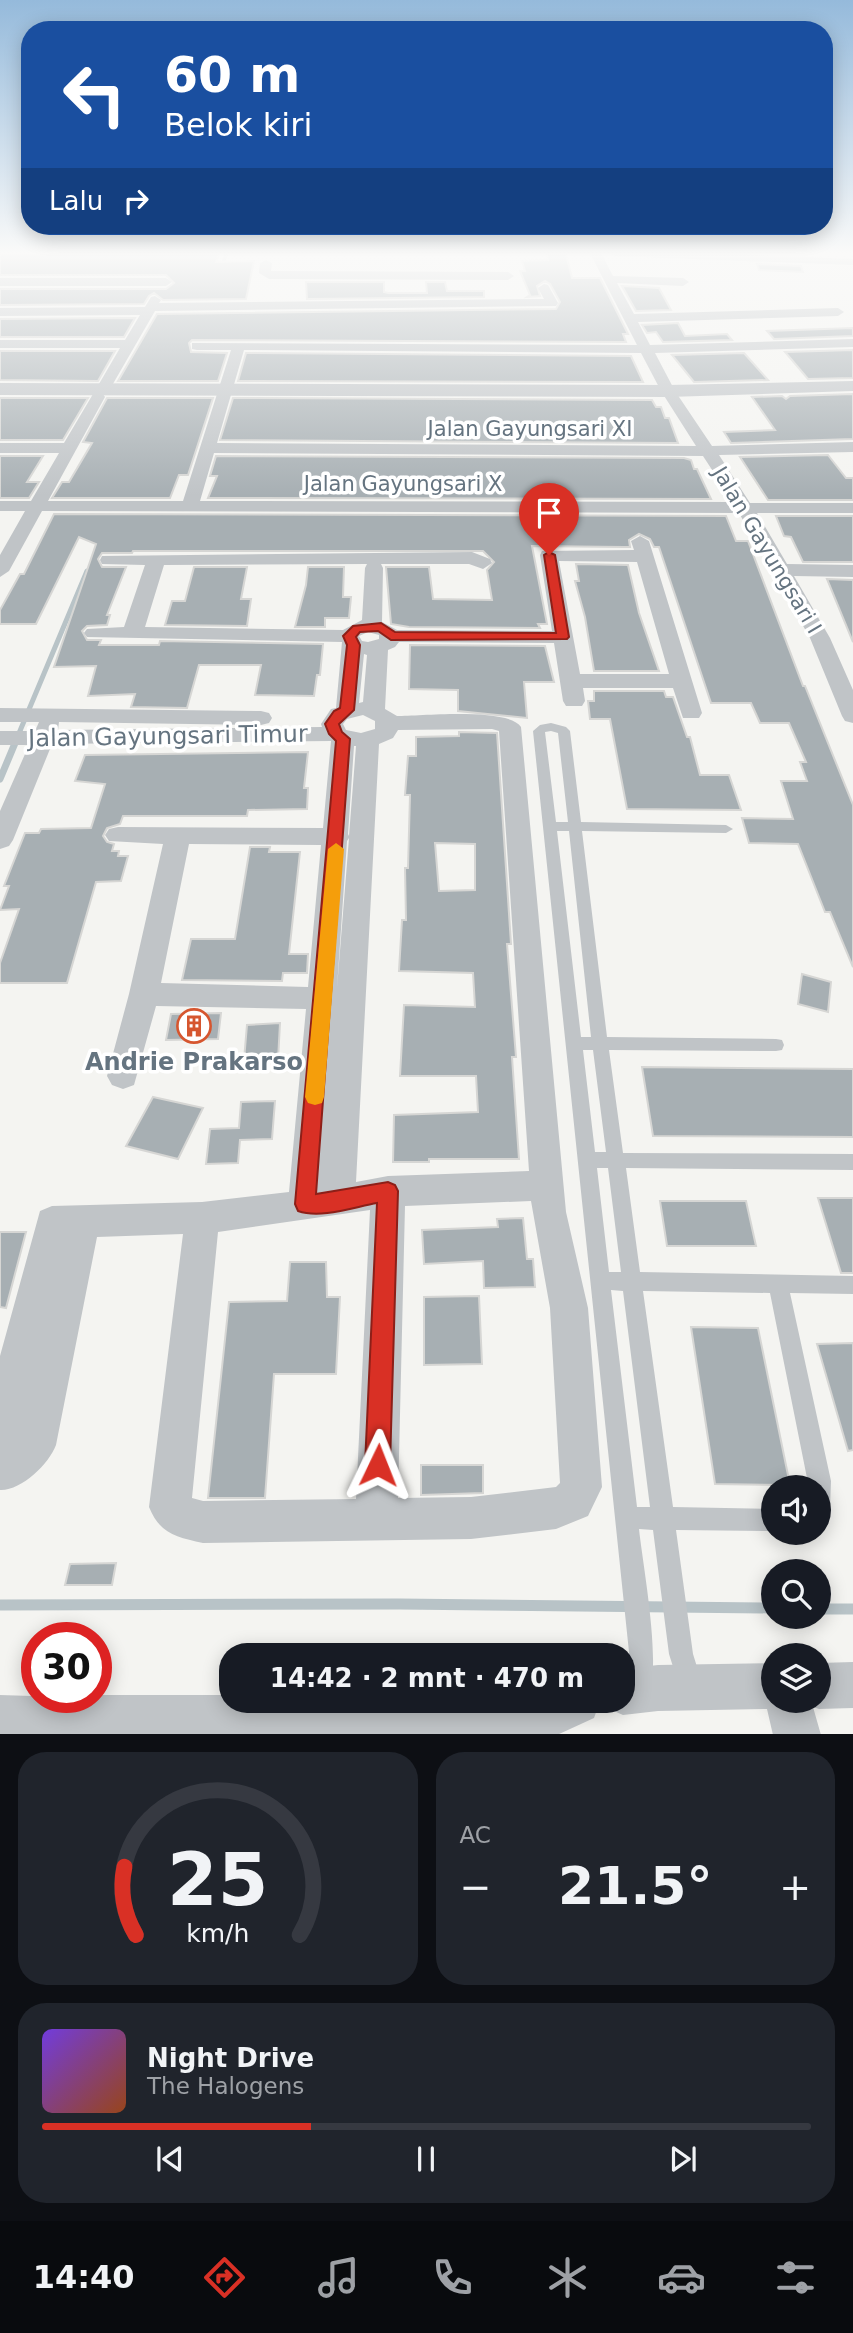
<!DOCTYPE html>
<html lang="id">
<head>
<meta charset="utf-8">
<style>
	body { margin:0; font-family:"DejaVu Sans",sans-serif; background:#20242c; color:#f1f3f6; height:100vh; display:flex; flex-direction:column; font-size:26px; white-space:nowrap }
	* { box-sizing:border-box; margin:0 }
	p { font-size:23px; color:#9ea1a6 }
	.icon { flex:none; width:38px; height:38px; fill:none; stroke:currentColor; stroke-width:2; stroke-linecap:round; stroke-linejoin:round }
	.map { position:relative; height:1734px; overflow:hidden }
	.details { display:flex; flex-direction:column; gap:18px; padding:18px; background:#0d0f14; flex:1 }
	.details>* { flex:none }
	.banner { position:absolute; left:21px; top:21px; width:812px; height:214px; border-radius:28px; box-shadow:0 4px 18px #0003; background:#1a4fa0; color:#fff; overflow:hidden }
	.controls { position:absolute; left:761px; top:1475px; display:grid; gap:14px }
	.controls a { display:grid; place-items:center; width:70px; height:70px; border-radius:50%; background:#171b24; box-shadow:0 4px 18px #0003; font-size:35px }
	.speed { position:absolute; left:21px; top:1622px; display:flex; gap:14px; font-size:35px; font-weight:700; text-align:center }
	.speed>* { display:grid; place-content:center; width:91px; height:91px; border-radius:50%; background:#171b24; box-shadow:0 4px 18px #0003; line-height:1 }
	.speed .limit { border:10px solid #d22; background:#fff; color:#111 }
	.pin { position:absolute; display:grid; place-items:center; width:60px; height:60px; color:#fff; margin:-72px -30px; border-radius:50% 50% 50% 0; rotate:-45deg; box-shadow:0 0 7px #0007 }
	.pin .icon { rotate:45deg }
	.me { position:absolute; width:77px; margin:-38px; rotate:2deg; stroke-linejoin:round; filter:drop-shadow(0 0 5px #0008) }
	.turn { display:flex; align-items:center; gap:24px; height:147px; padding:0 28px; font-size:32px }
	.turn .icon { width:91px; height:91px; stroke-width:2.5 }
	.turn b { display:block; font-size:49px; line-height:60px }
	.then { display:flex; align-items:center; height:66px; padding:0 28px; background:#0003; gap:14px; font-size:26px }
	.big { font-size:52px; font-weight:700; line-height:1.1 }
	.details .tile { flex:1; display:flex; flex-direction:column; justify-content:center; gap:10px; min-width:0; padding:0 24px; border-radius:28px; background:#20242c }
	.details .dial { align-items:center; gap:0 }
	.dial svg { height:182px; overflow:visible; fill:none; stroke:#363941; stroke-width:7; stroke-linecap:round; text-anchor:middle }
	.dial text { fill:#f1f3f6; stroke:none }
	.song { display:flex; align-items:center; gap:21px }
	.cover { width:84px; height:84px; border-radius:10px; background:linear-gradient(135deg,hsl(260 70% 55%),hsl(20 70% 35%)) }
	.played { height:7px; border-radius:4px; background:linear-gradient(90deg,#d93025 35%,#363941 35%) }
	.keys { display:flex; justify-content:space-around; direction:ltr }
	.heat { display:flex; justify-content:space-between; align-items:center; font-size:38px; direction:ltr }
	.details .tiles { flex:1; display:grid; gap:18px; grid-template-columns:1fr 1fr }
	.tile:last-child { grid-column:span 2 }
	.trip { position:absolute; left:219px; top:1643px; width:416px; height:70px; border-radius:28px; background:#171b24; box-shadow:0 4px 18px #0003; font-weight:700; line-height:70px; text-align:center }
	.tab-bar { display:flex; height:112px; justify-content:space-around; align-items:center; background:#090b0e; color:#9ea1a6 }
	.tab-bar .icon { width:49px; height:49px }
	.tab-bar .on { color:#d93025 }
	.tab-bar b { font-size:32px; color:#f1f3f6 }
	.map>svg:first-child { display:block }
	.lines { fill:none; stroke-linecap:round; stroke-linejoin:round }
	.stream-far3 { stroke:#b8c3c7; stroke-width:3.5 }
	.stream-far2 { stroke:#b8c3c7; stroke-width:5 }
	.stream-far1 { stroke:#b8c3c7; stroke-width:7 }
	.stream { stroke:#b8c3c7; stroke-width:11 }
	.building { fill:#a7afb3; stroke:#d6d6d4; stroke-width:2; fill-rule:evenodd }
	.service { fill:#c0c4c7; fill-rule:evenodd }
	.minor { fill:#c0c4c7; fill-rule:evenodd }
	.tertiary { fill:#c0c4c7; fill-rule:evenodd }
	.route { fill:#d93025; stroke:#8d1f18; stroke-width:2 }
	.slow { fill:#f59e0b }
	.labels { text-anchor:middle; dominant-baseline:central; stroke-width:7; stroke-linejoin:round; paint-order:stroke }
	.far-street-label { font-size:21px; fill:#657480; stroke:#fff }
	.street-label { font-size:24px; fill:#657480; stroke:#fff }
	.poi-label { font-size:24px; font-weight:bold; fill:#657480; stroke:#fff }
</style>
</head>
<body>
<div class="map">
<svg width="853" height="1735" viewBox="0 0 853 1735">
	<rect width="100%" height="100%" fill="#f4f4f1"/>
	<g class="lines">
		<path class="stream-far3" d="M220,269l7,-16"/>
		<path class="stream-far2" d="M17,738l70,-167"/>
		<path class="stream-far1" d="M0,779l18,-43"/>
		<path class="stream" d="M0,1605l400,-1 374,4
			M819,1609h34"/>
	</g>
	<path class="building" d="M0,253h220l-4,9 38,-1 -8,38 -83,1 -9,-7 -5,3 -5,8 -144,1v-16h166l8,-6 -8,-8h-166z
		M547,253l19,1 6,24h28l28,56h-5l3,8 -434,-2 -3,3 2,9 36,1 -9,28h-100l39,-67 399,-5 4,-7 -10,-18 -5,-3 -8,5 3,10 -13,1 3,-2 -10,-24h5l-3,-10 26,-1z
		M757,264l44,2 2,6 -44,-2z
		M306,282h78v10l4,1h39l-1,-11h19l2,9h37v6l-177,2z
		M622,286l37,2 12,22 -35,1z
		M135,318l-11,19h-124v-18z
		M678,323l7,13 42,-2 5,6 -69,2 -7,-10 -9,1 -5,-8z
		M853,328v8l-79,3 -7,-8z
		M853,350v28l-45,1 -23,-27z
		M0,351h115l-17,30 -98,-1z
		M246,353l385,3 12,26 -405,-1z
		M744,353l24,27 -74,2 -22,-27z
		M853,394v45l-122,4 -7,-11 51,-2 -23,-33 30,-1 4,3 4,-3z
		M0,398h88l-25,42h-63z
		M107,398h106l-25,77h-9l-9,23h-118l10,-16h7l23,-39 -9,-1z
		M233,398l419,2 4,7h5l4,11h4l9,25 -458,-3z
		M828,455l18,23h7v22h-85l-28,-43z
		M0,456h43l-16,26h12l-10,16h-29z
		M216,456l468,2 7,2 3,9h3l14,30 -503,-1 9,-22h-7z
		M54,514l672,2 10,25h12l55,145h2l48,119v162l-23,-55h-5l-27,-68 -49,-1 -7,-25 51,1 -12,-38h26l-7,-19h6l-17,-39h-29l-9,-20h-40l-52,-156h-5l-4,-8 -11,-5 -10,6 1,7h-6l-92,-1 15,78h-9l2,4 -131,-1 -18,-3 -5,-57h43l4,32 59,1 -5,-30 7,-8 -11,-11h-350l-1,2h-30l-4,6 4,8h24l-19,48h3l-3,10 -20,1 -5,5 5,9h14l-2,5h60l1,-4 163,3 -3,31h-3l-3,21 -59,-1 6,-30h-62l-12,43 -56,-1 4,-13 -47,2 8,-30 -42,1 42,-123 -17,-7 -43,87h-36v-14l20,-36h4z
		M776,516h77v46h-50l-12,-25 -7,-1z
		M576,564l52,1 11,48 20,58h-65l-9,-54 -10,-36h4z
		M194,567h53l-6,32h10l-4,27 -82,-1 7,-24h13z
		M308,567h36l-1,30h8l-2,21h-24v9h-30l11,-42z
		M827,579l26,1v62z
		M410,645l135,1 9,36h-30l3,36 -69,-7v-21l-49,-1z
		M594,691h70l2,6h7l14,40h3l10,38h29l12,35 -114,-1 -17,-90h-20l-2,-18h6z
		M459,732l38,1 14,211h-4l9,113h-4l7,102h-90v3h-36l1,-47 84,-3 -2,-36h-76l4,-71 71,2 -2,-34 -74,-2 3,-51h4l-1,-52h3l2,-73h-5l3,-39h8v-19l43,-1zM435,843l40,1v46l-36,1z
		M308,752l-4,36h4l-1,21 -59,1 -1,6h-124l-3,8 -13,4 -4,8 4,6 7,2 -2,7h7l-1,5h10l-7,25 -25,1 -29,101h-67v-20l19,-54 -19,1 9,-24h-5l21,-53h14l2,-4 50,-1 14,-44 -30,-3 10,-26z
		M250,847h20l-1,5h31l-11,102h19l-1,19h-24l-1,8 -100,-1 9,-41h44z
		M802,974l29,8 -3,30 -30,-8z
		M221,1013l-3,26 -52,1 5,-26z
		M280,1023l-2,37h-34l3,-35z
		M642,1067l211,2v68l-200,-1z
		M153,1097l50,11 -25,51 -52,-13z
		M275,1101l-3,38 -32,1 -2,23 -32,1 4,-35 29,-1 2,-26z
		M818,1198h35v75h-12z
		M660,1201h86l10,45h-89z
		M523,1218l4,41h6l2,28 -51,1 -1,-27 -59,3 -2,-34 76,-3 -1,-8z
		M0,1232h26l-20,76 -6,-1z
		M290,1262h36l1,35h13l-4,77h-62l-9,124h-57l21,-196 58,-1z
		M479,1296l3,68 -58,1v-68z
		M691,1327l67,1 32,157 -75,-1z
		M853,1343v107l-5,1 -31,-107z
		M421,1465h62v28l-62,2z
		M116,1563l-4,22h-47l5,-21z"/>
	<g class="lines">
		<path class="service" d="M551,723l15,4 4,4 11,91 145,3 7,4 -7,4 -144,-2 25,206 169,2 6,1 2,5 -2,5 -6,1 -167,-1 14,103 230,1v16l-227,-2 14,104 213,4v18l-63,-1 41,188 -1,27 -3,8 -8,3v-31h-10l-39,-195 -127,-2 30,216 101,2v22l-98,-1 17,124 9,29 -3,9 -9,3 -9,-3 -12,-38 -16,-124 -14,-1c4,37 22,133 10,164l-9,3 -9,-3 -3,-9 1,-32 -7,-67 -89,-854 7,-6zM551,731l7,2 10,89h-12l-11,-90zM557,831h12l22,206h-10zM583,1050h10l13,102h-11zM597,1168h11l13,104h-12zM611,1290l12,1 27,216h-13z"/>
		<path class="minor" d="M590,253h11l12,23 70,2 6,4 -6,4 -66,-3 17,31 204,-6 6,4 -6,4 -200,6 12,23 203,-6v8l-198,6 20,38 37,55 141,-4v10l-134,3 31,48h103v10h-96l30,51 66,1v12l-59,-1 36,62 23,52v33l-8,-2 -3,-5 -32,-78 -71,-125 -697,-2 -33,60 -9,6v-22l25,-44h-25v-10h31l28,-48h-59v-10h64l29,-49h10l2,3 -57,104h135l48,-151h-34l-5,-1v-6l445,2zM244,350l397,3 20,38 35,55 -479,-3zM214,453l489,3 30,46 -533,-1z
			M610,253h100l143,6v6l-238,-9z
			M266,260l6,3 -1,8 237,1 6,4 -6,4 -239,-1 -10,-6 1,-10z
			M0,278h166l6,4 -6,4h-166z
			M544,284l4,1 10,18 -2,3 -401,5 -45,78 -7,4 -7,-4 24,-41h-120v-8h125l15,-25 -140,1v-8l145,-1 6,-10 4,-1 6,4 -2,3 385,-4 -6,-11z
			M640,536l9,5 53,172 -3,5h-16l-10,-30h-90l2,13 -3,5h-16l-3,-5 -9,-58 -155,-1 -4,5 -7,3 -3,59 12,7c24,0 111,-9 124,11l45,485 22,96 14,179 -14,29 -32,13 -85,10 -268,4c-27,-6 -43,-9 -54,-36l34,-273 -86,3 -41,208c-7,19 -35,46 -56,45v-134l40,-145 12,-5 150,-4 87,-10 17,-183 -150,-3 -22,79 -11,4 -11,-4 -5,-9 22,-82 34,-150 -54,-3 -4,-6 4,-6 9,-2 205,1 8,-87 -279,3 -39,96 -4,6 -9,3v-38l29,-66h-29v-14h35l4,-9h-39v-14l261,3 8,2 3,5 -3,5 -8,2 -202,-3 -1,8 264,-3 -1,-3 10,-15 5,-1 6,-66 -255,-5 -3,-4 3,-4 37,-2 21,-62 -43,-1 -2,-4 2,-4 370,-4 18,7 2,4 -9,6 -14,-5h-88l2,4 -1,54 15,8 155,1 -12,-76 2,-4 92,-1 -3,-9zM559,561l78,1 32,112h-89zM367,564l-2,4 -3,52 -19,10 -198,-3 19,-62zM368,632l11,3v4l-11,3 -6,-1 -3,-5zM364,654l3,1 -4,47 -4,1zM363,715l12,6v8l-14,4 -15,-3 -3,-6 4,-5zM492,729l7,2 30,440 -141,5 -32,6 23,-438 14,-6 5,-8zM354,746h2l-7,90 -1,-2zM349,838l-12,150 10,-147zM189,844l132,1 -13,142 -147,-4zM531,1201l19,107 10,175 -4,4 -85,10 -73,1 7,-292zM370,1210l-14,289 -153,2 -11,-3 26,-266z
			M853,1662v46l-34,1 -6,-2 8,28h-48l-6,-26 -109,2 -35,4 -16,-7 -4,-7h20v-32l35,-4 116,-2v38h45v-38z
			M0,1695l96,3v-3h135v6h369l-6,17 -37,17h-557z"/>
		<path class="tertiary" d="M853,381v10l-185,6 -668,-2v-12l668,2z"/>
	</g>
	<linearGradient id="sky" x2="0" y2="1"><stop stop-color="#95badb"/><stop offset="0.51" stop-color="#fafaf9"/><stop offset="1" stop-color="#fafaf9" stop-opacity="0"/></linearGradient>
	<rect width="853" height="496" fill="url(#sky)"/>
	<path class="route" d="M549,552l6,3 14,82 -2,2 -176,1 -13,-9 -18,1 -4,5 4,8 -6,65 -15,14 3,8 8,7 -34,455 72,-12 7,3 3,6 -8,274 -3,9 -9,3 -9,-3 -4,-9 12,-262c-23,4 -56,16 -79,8l-3,-7 41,-463 -7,-7 -4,-10 9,-13 6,-3 7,-63 -4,-9 10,-10 28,-3 14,9 161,1 -12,-78z"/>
	<path class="slow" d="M336,843l8,6 -20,248 -2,6 -7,2 -7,-2 -3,-6 23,-248z"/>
	<defs>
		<g id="building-ring" transform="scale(1.75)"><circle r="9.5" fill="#fff" stroke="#d6562f" stroke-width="1.5"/><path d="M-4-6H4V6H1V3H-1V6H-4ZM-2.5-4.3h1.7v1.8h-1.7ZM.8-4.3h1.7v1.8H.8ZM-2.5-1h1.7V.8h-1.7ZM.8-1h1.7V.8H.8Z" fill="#d6562f"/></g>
	</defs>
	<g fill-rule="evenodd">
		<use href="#building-ring" x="194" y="1026"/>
	</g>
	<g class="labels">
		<g class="far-street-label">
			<text x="530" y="429">Jalan Gayungsari XI</text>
			<text x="403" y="484">Jalan Gayungsari X</text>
			<text transform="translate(767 550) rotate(59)">Jalan Gayungsari I</text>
		</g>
		<g class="street-label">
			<text transform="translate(168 736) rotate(-1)">Jalan Gayungsari Timur</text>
		</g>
		<g class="poi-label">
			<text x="194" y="1062">Andrie Prakarso</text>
		</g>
	</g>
</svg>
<div class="controls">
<a><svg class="icon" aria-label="sound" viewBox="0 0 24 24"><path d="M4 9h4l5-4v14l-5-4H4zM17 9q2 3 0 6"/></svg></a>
<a><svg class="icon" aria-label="search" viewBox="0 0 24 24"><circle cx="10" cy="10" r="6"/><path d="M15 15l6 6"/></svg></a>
<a><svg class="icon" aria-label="layers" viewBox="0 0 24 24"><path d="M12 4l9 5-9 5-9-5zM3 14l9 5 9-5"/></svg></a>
</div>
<div class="speed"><div class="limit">30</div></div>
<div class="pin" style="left:549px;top:555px;background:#d93025"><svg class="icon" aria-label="arrive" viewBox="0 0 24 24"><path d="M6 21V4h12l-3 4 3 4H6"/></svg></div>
<svg class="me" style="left:378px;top:1465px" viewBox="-20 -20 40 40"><path d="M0-17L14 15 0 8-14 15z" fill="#d93025" stroke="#fff" stroke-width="4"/></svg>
<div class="trip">14:42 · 2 mnt · 470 m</div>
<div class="banner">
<div class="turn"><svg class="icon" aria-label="left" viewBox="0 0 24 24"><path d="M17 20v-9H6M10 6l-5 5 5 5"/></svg><div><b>60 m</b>Belok kiri</div></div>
<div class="then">Lalu<svg class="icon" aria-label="right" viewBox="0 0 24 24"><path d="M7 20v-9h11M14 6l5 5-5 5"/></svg></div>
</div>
</div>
<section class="details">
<div class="tiles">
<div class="tile dial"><svg viewBox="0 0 100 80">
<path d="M14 69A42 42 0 1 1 86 69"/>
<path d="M14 69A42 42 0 0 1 9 39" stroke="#d93025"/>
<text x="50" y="56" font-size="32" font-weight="700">25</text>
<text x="50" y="72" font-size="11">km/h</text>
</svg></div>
<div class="tile"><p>AC</p>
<div class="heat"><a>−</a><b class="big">21.5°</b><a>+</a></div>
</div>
<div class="tile">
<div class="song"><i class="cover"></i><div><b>Night Drive</b><p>The Halogens</p></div></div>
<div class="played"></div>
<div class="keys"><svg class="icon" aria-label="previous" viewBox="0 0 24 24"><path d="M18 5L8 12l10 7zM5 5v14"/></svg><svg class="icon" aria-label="pause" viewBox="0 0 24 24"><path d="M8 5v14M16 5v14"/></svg><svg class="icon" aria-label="next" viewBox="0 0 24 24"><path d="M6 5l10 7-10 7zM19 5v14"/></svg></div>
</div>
</div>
</section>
<nav class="tab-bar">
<b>14:40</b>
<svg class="icon on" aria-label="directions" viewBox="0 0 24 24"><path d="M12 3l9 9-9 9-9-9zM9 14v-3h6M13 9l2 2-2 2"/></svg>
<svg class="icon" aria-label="music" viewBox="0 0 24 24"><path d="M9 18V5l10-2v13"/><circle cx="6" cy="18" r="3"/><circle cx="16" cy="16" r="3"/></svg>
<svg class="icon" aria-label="phone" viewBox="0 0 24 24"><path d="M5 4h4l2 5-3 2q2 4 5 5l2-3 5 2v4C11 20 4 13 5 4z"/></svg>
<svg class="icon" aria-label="climate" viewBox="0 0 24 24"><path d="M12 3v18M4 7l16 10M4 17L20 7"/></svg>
<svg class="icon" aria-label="car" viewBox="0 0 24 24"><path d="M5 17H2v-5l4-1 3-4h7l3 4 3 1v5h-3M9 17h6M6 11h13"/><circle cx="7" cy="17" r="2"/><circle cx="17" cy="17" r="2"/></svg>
<svg class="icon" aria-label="filters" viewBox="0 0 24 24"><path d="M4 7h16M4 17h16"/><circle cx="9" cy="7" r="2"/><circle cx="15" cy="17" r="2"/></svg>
</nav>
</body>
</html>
